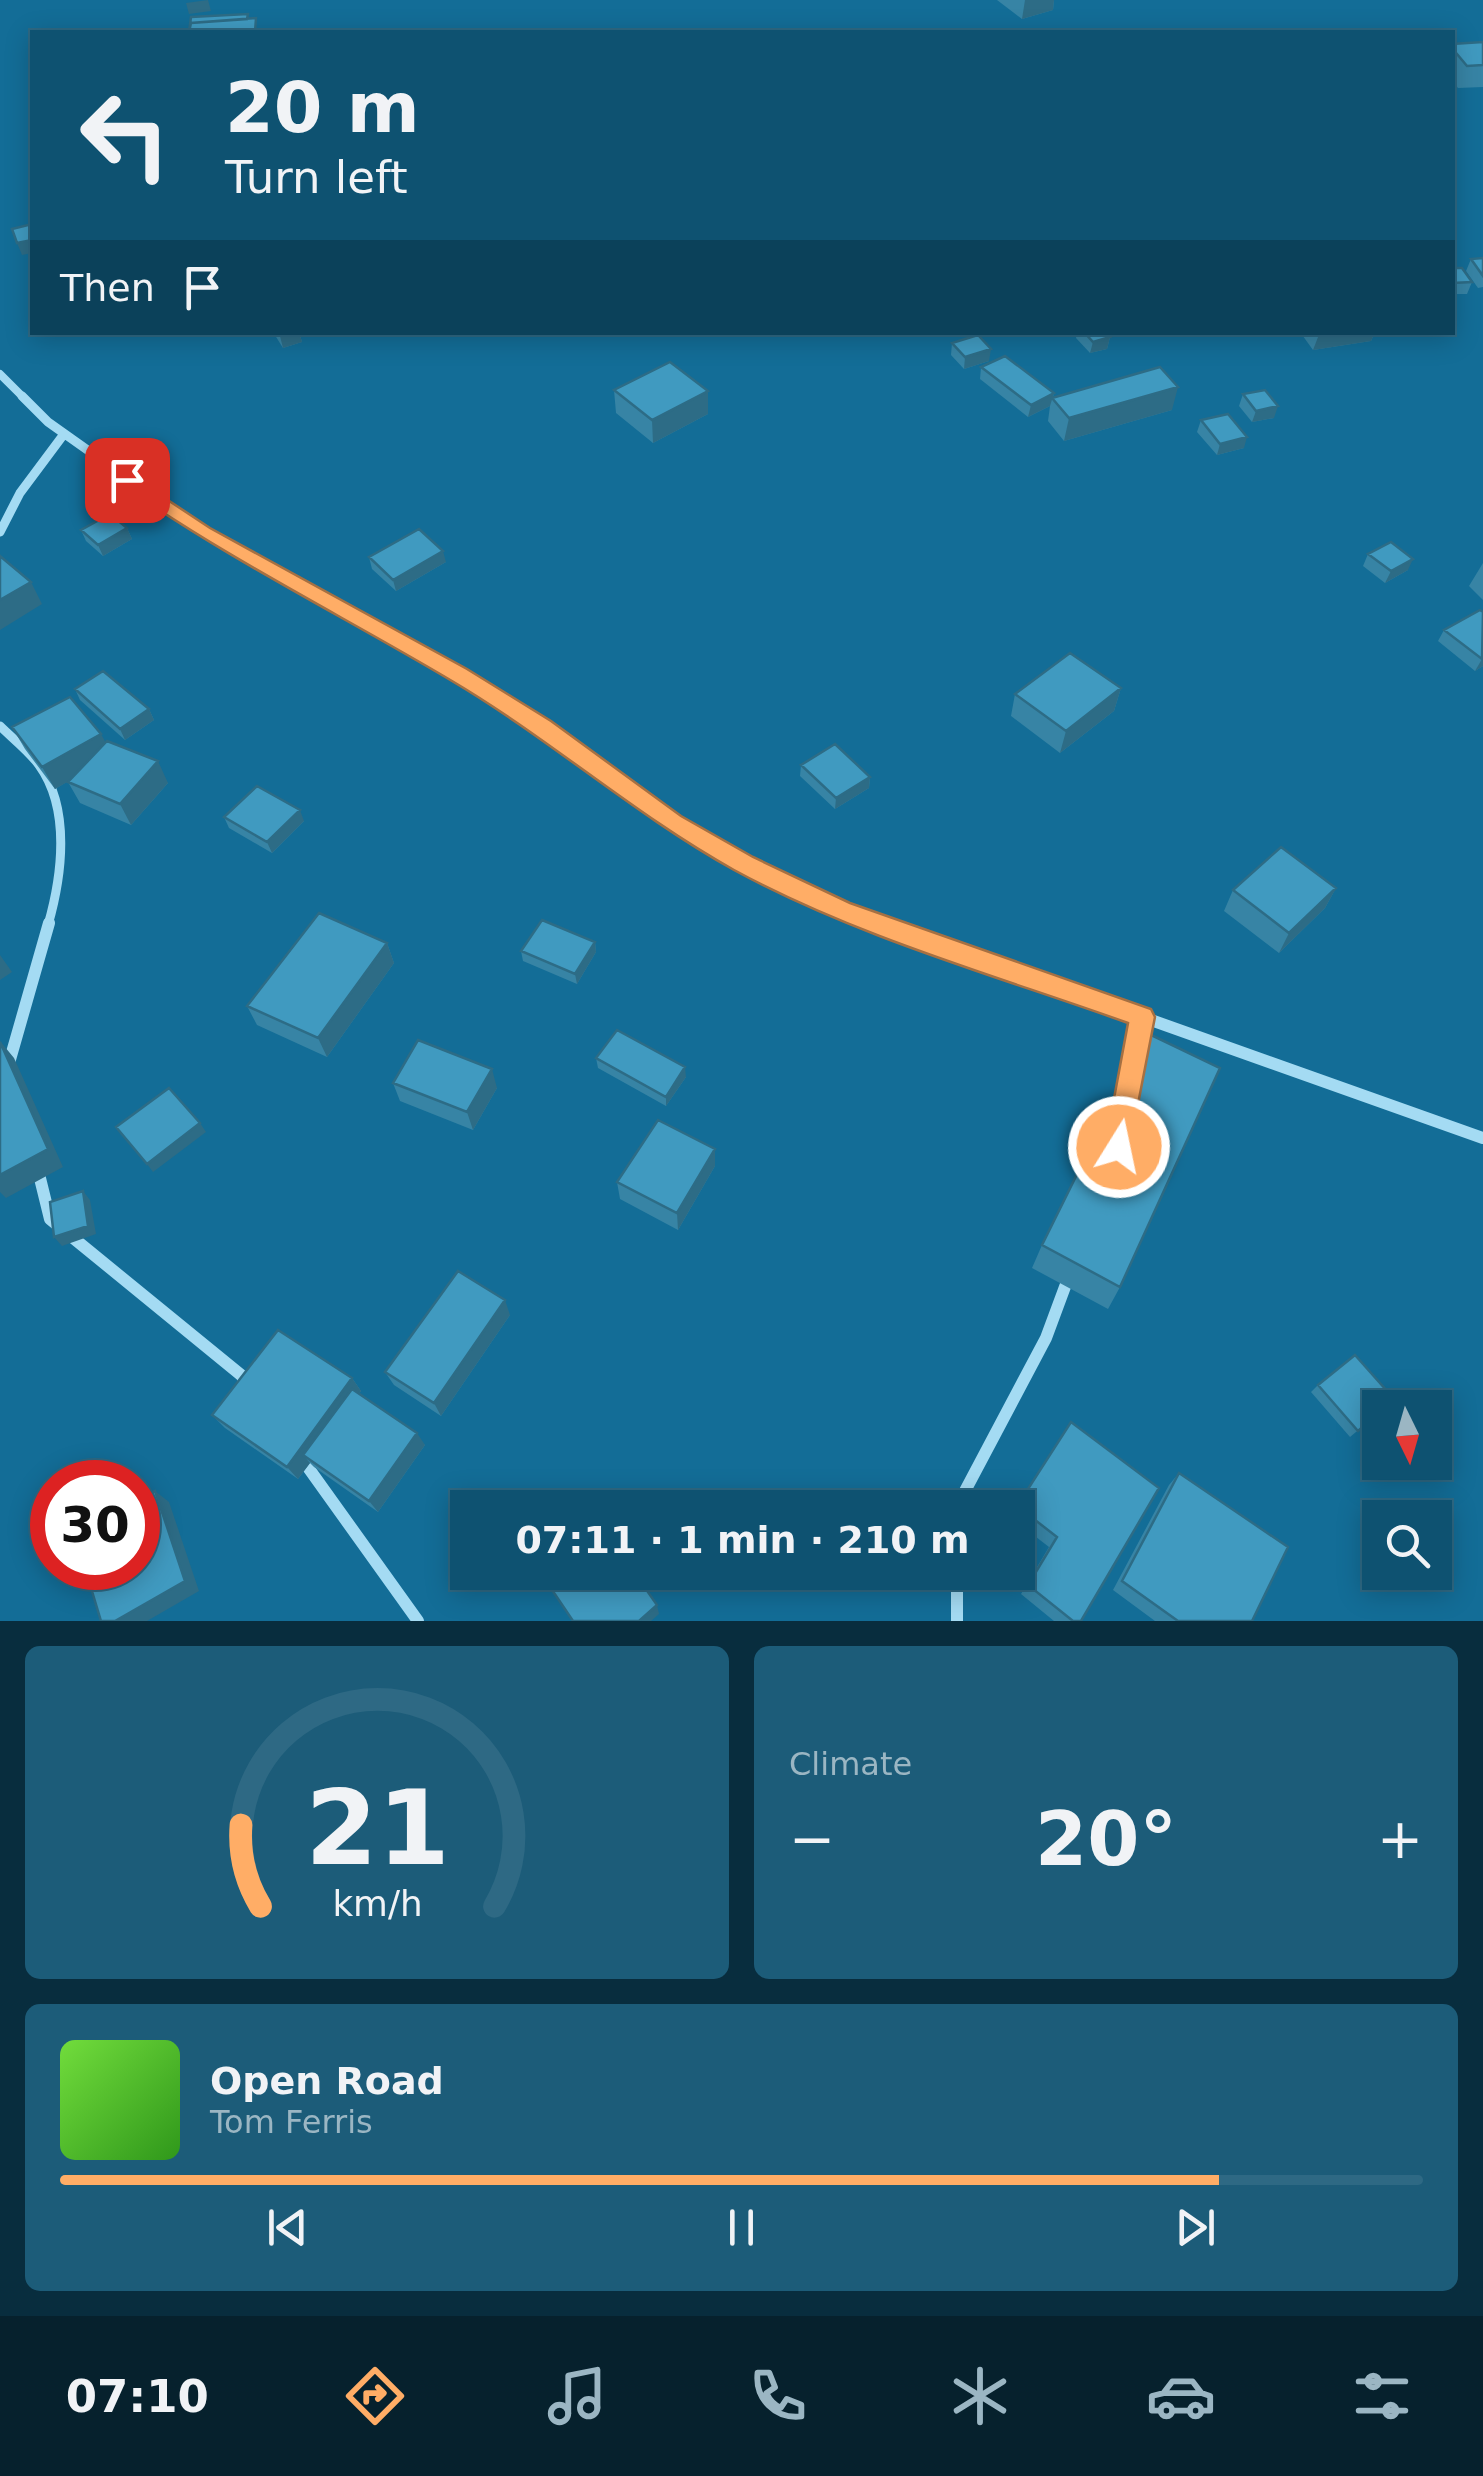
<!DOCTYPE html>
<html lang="en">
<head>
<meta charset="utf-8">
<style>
	body { margin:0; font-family:"DejaVu Sans",sans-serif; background:#1c5c79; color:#f1f3f6; height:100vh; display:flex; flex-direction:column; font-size:38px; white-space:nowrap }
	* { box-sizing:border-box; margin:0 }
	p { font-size:32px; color:#9bb6c3 }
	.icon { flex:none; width:55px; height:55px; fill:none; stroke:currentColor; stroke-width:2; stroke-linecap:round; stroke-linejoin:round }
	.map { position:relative; height:1621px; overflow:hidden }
	.panel { display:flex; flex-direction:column; gap:25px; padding:25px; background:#082d3e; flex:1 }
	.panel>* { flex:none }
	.top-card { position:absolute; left:30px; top:30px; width:1425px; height:305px; border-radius:0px; box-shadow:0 5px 25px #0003,0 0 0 2px #2e6984; background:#0e5271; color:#f1f3f6; overflow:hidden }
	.needle { width:65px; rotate:175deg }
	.fabs { position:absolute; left:1362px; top:1390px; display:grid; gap:20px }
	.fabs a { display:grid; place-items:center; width:90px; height:90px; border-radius:0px; background:#0e5271; box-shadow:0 5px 25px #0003,0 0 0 2px #2e6984; font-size:50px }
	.speed { position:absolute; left:30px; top:1460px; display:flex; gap:20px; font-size:50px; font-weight:700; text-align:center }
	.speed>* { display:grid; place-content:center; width:130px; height:130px; border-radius:50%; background:#0e5271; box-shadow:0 5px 25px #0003,0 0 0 2px #2e6984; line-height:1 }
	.speed .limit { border:15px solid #d22; background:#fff; color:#111 }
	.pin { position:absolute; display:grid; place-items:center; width:85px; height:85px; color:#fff; margin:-42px; border-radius:20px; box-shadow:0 5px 15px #0006 }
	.me { position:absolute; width:110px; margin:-55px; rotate:10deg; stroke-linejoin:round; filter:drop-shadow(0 0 8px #0008) }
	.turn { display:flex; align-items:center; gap:35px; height:210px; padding:0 30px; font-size:45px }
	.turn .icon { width:130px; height:130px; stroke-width:2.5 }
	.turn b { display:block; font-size:70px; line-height:85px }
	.then { display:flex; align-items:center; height:95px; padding:0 30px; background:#0003; gap:20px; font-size:38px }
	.big { font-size:75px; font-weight:700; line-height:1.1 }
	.panel .widget { flex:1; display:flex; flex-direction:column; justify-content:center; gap:15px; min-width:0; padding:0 35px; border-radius:15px; background:#1c5c79 }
	.panel .dial { align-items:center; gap:0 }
	.dial svg { height:260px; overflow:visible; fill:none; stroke:#2e6984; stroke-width:7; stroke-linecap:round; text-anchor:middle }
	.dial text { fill:#f1f3f6; stroke:none }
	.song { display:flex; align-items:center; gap:30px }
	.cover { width:120px; height:120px; border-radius:15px; background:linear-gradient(135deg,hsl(100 70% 55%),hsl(110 70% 35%)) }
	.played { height:10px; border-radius:5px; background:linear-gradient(90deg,#ffad66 85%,#2e6984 85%) }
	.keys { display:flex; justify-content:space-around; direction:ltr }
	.heat { display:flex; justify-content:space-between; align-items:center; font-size:55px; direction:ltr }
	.panel .tiles { flex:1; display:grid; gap:25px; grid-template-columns:1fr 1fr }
	.widget:last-child { grid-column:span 2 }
	.trip { position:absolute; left:450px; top:1490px; width:585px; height:100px; border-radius:0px; background:#0e5271; box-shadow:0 5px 25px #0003,0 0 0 2px #2e6984; font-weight:700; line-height:100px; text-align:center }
	.tabs { display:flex; height:160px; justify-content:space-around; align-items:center; background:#06212d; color:#9bb6c3 }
	.tabs .icon { width:70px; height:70px }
	.tabs .current { color:#ffad66 }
	.tabs b { font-size:45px; color:#f1f3f6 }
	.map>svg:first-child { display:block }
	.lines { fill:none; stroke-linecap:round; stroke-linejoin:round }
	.minor-far2 { stroke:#a4dbf3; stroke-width:8 }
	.minor-far1 { stroke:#a4dbf3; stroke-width:9 }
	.minor { stroke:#a4dbf3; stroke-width:12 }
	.wall { fill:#3784a5 }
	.shaded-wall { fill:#2d6c86 }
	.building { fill:#409ac0; stroke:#2d6c86; stroke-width:2.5 }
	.route { fill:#ffad66; stroke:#a67042; stroke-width:2.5 }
</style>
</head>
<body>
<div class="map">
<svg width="1483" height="1621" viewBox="0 0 1483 1621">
	<rect width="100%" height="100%" fill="#136d97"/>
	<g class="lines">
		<path class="minor-far2" d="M0,374l25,25"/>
		<path class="minor-far1" d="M22,396l26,26 155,110 341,195 129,96 71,41 98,46 43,15
			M0,532l20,-39 44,-59
			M0,726c13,13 28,24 39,39 32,44 23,111 9,160"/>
		<path class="minor" d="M878,923l605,215
			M9,1063l40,-140
			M1132,1070l10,-53
			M37,1166l13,53 191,156 7,10
			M302,1459l116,162
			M956,1508l90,-170 23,-62
			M957,1572v49"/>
	</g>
	<path class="wall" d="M997,0h57l-1,10 -31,9z
		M1483,42v45l-25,1 -6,-7v-37z
		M1483,258v29l-5,1 -12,-17 5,-12z
		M1452,268l20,14 -5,12h-15z
		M273,332h26l3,10 -19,6z
		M1077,332h28l5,5 -3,12 -17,4 -14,-15z
		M1300,332h75l-4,9 -58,9z
		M952,343l37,18 -25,8 -13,-14z
		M981,367l73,26 -1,4 119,13 -108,31 -16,-20 2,-15 -22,11 -48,-38z
		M614,390l94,24 -55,29 -37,-30z
		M1243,394l31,24 -22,4 -13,-16z
		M1201,420l43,28 -27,7 -20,-23z
		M127,528l5,11 -29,17 -17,-15 -5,-11z
		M1368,554l40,16 -23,13 -22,-17z
		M369,557l77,5 -50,29 -24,-22z
		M1483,563v37l-14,-14z
		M1483,612v54l-8,5 -37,-30 6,-11z
		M1121,688l-7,23 -54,42 -49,-37 4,-22z
		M75,689l74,20 5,11 -29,20 -45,-40z
		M12,727l93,15 63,41 -37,42 -51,-22 -12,-21 2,-2 -15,9 -30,-40z
		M801,765l69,12 -1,11 -34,21 -35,-33z
		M224,817l80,4 -32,32 -43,-25z
		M1336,888l-11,20 -46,45 -55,-42 9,-21z
		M595,942l1,10 -19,32 -54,-23 -2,-10z
		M387,943l7,20 -67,94 -70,-32 -10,-19z
		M596,1058l90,19 -20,29 -68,-38z
		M393,1083l104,5 -24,42 -73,-29z
		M715,1166l-37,64 -58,-31 -3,-17z
		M1042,1245l78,42 -12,22 -76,-41z
		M510,1315l-69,101 -47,-31 -9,-13z
		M352,1378l9,13 -2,3 66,51 -47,67 -64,-45 -4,-4 -12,16 -73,-51 -13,-13z
		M1318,1385l62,27 -30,25 -39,-45z
		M1071,1422l10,199h-27l-33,-27 28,-47 -31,-24 -2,-15z
		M1179,1473l73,148h-97l-42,-31 56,-105z"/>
	<path class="shaded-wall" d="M208,0l3,11 -22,3 -3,-11z
		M1025,0h29l-1,10 -31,9z
		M32,240v13l-10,2 -5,-12z
		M292,332h7l3,10 -19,6 -3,-12z
		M1320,332h55l-4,9 -58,9z
		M1110,337l-3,12 -17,4 3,-11z
		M991,349l-2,12 -25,8 1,-12z
		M1178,387l-6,23 -108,31 5,-23z
		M708,391v23l-55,29 -1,-23z
		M1054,393l-4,13 -22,11 3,-12z
		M1278,406l-4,12 -22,4 4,-11z
		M1247,437l-3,11 -27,7 3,-11z
		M127,528l5,11 -29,17 -5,-11z
		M443,551l3,11 -50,29 -3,-11z
		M1413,559l-5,11 -23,13 6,-12z
		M31,582l11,22 -42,26v-30z
		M1482,659h1v7l-8,5z
		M1121,688l-7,23 -54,42 6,-22z
		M149,709l5,11 -29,20 -5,-11z
		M101,734l12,22 -58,33 -13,-22z
		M158,761l10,22 -37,42 -11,-21z
		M870,777l-1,11 -34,21 1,-11z
		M300,810l4,11 -32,32 -5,-11z
		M1336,888l-11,20 -46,45 10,-20z
		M595,942l1,10 -19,32 -2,-10z
		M387,943l7,20 -67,94 -9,-19z
		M0,955l12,17 -12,8z
		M0,1041l14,17 49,109 -57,31 -6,-6z
		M685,1067l1,10 -20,29v-9z
		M492,1069l5,19 -24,42 -6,-18z
		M200,1123l6,9 -53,40 -6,-8z
		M715,1149v17l-37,64 -1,-17z
		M83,1191l7,9 6,34 -34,12 -8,-9z
		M505,1300l5,15 -69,101 -7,-13z
		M352,1378l9,13 -49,70 -9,-6 7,8 -12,16 -11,-12z
		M417,1433l8,12 -47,67 -9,-11z
		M155,1491l14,11 30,89 -52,30h-32z
		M657,1605l2,9 -8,7h-12z"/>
	<path class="building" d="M248,14l-1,5 -56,4 -2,9 2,-15z
		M256,18l-1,14h-66l2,-9z
		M1483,42v23l-16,1 -15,-18v-4z
		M32,224v16l-15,3 -5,-14z
		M1483,258v18l-12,-17z
		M1452,268h10l10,14 -20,1z
		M1084,332h21l5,5 -17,5z
		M978,335l13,14 -26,8 -13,-14z
		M1005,356l49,37 -23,12 -50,-38z
		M670,362l38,29 -56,29 -38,-30z
		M1160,367l18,20 -109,31 -17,-20z
		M1265,390l13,16 -22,5 -13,-17z
		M1228,414l19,23 -27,7 -19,-24z
		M110,514l17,14 -29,17 -17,-15z
		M419,529l24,22 -50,29 -24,-23z
		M1391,542l22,17 -22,12 -23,-17z
		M0,556l31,26 -31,18z
		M1480,610l3,2 -1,47 -38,-29z
		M1070,653l51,35 -55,43 -51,-37z
		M103,671l46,38 -29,20 -45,-40z
		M70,697l31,37 -59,33 -30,-40z
		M107,741l51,20 -38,43 -52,-22z
		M835,744l35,33 -34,21 -35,-33z
		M257,786l43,24 -33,32 -43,-25z
		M1281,847l55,41 -47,45 -56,-43z
		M319,913l68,30 -69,95 -71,-32z
		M542,920l53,22 -20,32 -54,-23z
		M617,1030l68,37 -19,30 -70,-39z
		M1147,1033l73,35 -100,219 -78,-42z
		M418,1040l74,29 -25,43 -74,-29z
		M0,1042l48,107 -48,26z
		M169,1088l31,35 -53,41 -31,-37z
		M658,1120l57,29 -38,64 -60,-31z
		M83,1191l5,35 -34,11 -4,-35z
		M458,1271l47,29 -71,103 -49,-31z
		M278,1330l74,48 -65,89 -75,-52z
		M1355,1355l40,45 -9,8h-6v4l-22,19 -40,-46z
		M352,1389l65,44 -48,68 -66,-46z
		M1071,1422l88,66 -78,133h-8l-45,-36 29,-48 -40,-31z
		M1179,1473l109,74 -36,74h-74l-56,-40z
		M155,1491l30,90 -70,40h-14l-16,-53h53v-68z
		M555,1572h79l23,33 -18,16h-66l-27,-40z"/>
	<path class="route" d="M127,473l83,55 257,141 84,52 130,95 72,41 97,46 301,106 4,8 -27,138 -9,4 -10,-4 -4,-8 23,-124c-131,-47 -271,-86 -394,-153 -99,-55 -184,-131 -282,-189 -111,-66 -226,-123 -331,-197v-9z"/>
</svg>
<div class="fabs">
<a><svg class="needle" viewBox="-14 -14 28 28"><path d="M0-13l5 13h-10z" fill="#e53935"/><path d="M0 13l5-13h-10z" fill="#9bb6c3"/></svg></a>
<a><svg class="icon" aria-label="search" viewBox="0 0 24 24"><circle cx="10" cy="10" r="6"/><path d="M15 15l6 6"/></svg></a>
</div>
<div class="speed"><div class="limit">30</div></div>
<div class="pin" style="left:127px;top:480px;background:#d93025"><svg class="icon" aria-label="arrive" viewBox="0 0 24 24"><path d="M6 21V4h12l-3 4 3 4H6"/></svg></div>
<svg class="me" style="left:1119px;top:1147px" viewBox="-20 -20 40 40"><circle r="17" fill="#ffad66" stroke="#fff" stroke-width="3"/><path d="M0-11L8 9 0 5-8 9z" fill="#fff"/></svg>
<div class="trip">07:11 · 1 min · 210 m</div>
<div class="top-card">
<div class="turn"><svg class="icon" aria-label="left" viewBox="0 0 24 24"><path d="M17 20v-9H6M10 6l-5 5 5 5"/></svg><div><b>20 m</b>Turn left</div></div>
<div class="then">Then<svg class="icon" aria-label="arrive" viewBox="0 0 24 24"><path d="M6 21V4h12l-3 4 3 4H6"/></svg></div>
</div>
</div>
<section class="panel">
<div class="tiles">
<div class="widget dial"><svg viewBox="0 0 100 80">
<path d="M14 69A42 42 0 1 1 86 69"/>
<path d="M14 69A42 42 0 0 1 8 44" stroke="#ffad66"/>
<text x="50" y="56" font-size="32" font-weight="700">21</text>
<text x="50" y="72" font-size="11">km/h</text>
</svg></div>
<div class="widget"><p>Climate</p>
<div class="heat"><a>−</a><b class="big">20°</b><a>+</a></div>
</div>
<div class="widget">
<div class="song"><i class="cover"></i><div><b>Open Road</b><p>Tom Ferris</p></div></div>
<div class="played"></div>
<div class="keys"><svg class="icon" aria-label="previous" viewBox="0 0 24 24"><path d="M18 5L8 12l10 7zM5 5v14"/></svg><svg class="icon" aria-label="pause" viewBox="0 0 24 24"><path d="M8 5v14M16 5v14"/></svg><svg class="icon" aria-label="next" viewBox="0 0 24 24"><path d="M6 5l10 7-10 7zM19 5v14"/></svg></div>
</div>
</div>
</section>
<nav class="tabs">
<b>07:10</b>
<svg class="icon current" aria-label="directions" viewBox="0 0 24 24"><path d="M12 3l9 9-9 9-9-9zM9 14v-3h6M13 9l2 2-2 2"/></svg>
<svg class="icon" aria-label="music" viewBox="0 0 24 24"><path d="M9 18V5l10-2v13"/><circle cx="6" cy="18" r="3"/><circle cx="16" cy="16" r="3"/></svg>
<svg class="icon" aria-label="phone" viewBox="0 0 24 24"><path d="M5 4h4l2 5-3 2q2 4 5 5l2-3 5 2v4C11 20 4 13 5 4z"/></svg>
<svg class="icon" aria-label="climate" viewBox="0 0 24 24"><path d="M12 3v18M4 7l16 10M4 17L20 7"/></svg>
<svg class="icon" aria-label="car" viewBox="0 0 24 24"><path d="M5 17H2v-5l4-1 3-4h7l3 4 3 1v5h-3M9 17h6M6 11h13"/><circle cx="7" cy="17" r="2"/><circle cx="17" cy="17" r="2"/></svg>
<svg class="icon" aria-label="filters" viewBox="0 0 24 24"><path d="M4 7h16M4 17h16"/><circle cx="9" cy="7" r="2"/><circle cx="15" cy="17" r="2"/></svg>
</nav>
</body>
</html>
